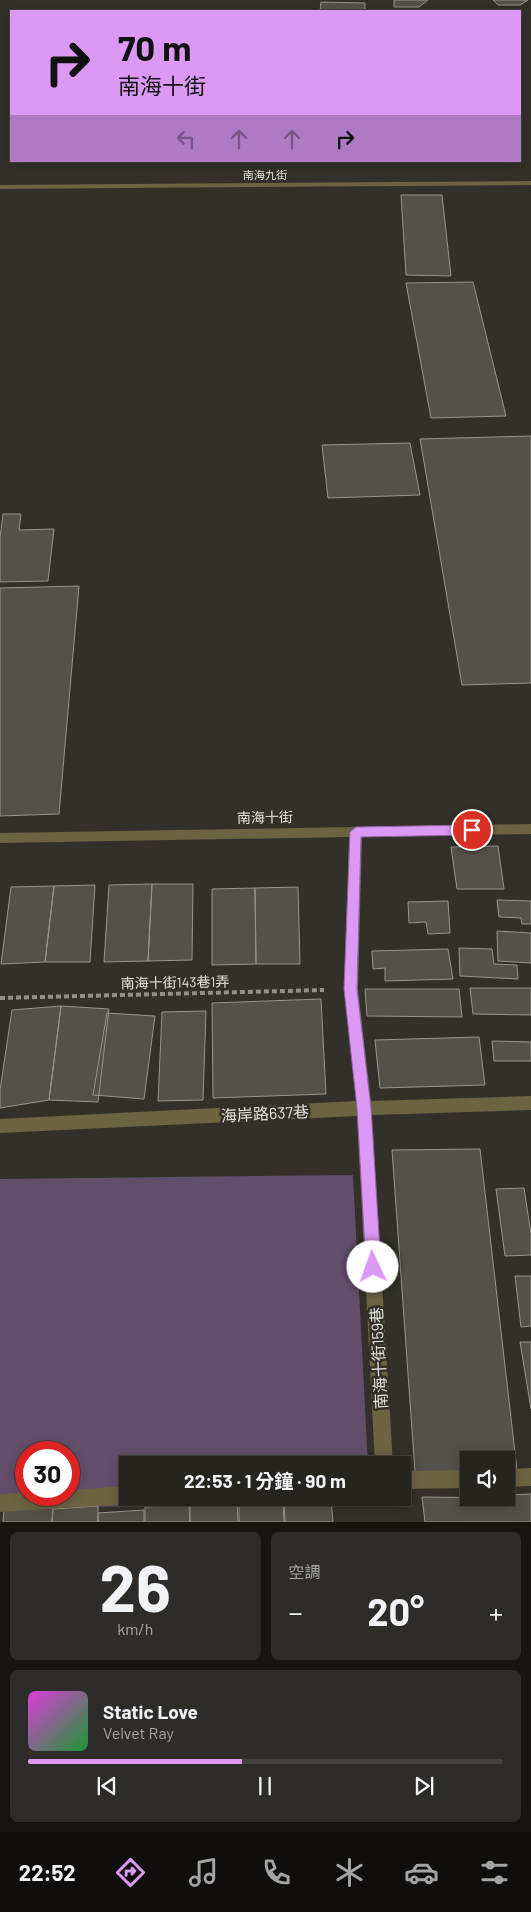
<!DOCTYPE html>
<html lang="zh-TW">
<head>
<meta charset="utf-8">
<style>
	body { margin:0; font-family:Barlow,"Noto Sans TC",sans-serif; background:#2e2c28; color:#f1f3f6; height:100vh; display:flex; flex-direction:column; font-size:19px; white-space:nowrap }
	* { box-sizing:border-box; margin:0 }
	p { font-size:16px; color:#a4a4a4 }
	.icon { flex:none; width:28px; height:28px; fill:none; stroke:currentColor; stroke-width:2; stroke-linecap:round; stroke-linejoin:round }
	.map { position:relative; height:1522px; overflow:hidden }
	.sheet { display:flex; flex-direction:column; gap:10px; padding:10px; background:#151411; flex:1 }
	.sheet>* { flex:none }
	.guide { position:absolute; left:10px; top:10px; width:511px; height:152px; border-radius:0px; box-shadow:0 2px 12px #0003,0 0 0 1px #42413d; background:#db99f5; color:#111; overflow:hidden }
	.buttons { position:absolute; left:460px; top:1451px; display:grid; gap:10px }
	.buttons a { display:grid; place-items:center; width:55px; height:55px; border-radius:0px; background:#26241f; box-shadow:0 2px 12px #0003,0 0 0 1px #42413d; font-size:25px }
	.speed { position:absolute; left:15px; top:1441px; display:flex; gap:10px; font-size:25px; font-weight:700; text-align:center }
	.speed>* { display:grid; place-content:center; width:65px; height:65px; border-radius:50%; background:#26241f; box-shadow:0 2px 12px #0003,0 0 0 1px #42413d; line-height:1 }
	.speed .limit { border:8px solid #d22; background:#fff; color:#111 }
	.pin { position:absolute; display:grid; place-items:center; width:42px; height:42px; color:#fff; margin:-21px; border:2px solid #fff; border-radius:50%; box-shadow:0 1px 5px #0007 }
	.me { position:absolute; width:55px; margin:-28px; rotate:357deg; stroke-linejoin:round; filter:drop-shadow(0 0 4px #0008) }
	.turn { display:flex; align-items:center; gap:18px; height:105px; padding:0 25px; font-size:22px }
	.turn .icon { width:65px; height:65px; stroke-width:2.5 }
	.turn b { display:block; font-size:35px; line-height:42px }
	.lanes { display:flex; align-items:center; height:48px; padding:0 25px; background:#0003; justify-content:center; gap:25px; direction:ltr }
	.lanes .off { opacity:.35 }
	.big { font-size:38px; font-weight:700; line-height:1.1 }
	.sheet .card { flex:1; display:flex; flex-direction:column; justify-content:center; gap:8px; min-width:0; padding:0 18px; border-radius:8px; background:#2e2c28 }
	.sheet .dial { align-items:center; gap:0 }
	.dial b { font-size:65px; line-height:1 }
	.song { display:flex; align-items:center; gap:15px }
	.cover { width:60px; height:60px; border-radius:8px; background:linear-gradient(135deg,hsl(300 70% 55%),hsl(130 70% 35%)) }
	.played { height:5px; border-radius:2px; background:linear-gradient(90deg,#db99f5 45%,#42413d 45%) }
	.keys { display:flex; justify-content:space-around; direction:ltr }
	.heat { display:flex; justify-content:space-between; align-items:center; font-size:28px; direction:ltr }
	.sheet .tiles { flex:1; display:grid; gap:10px; grid-template-columns:1fr 1fr }
	.card:last-child { grid-column:span 2 }
	.trip { position:absolute; left:119px; top:1456px; width:292px; height:50px; border-radius:0px; background:#26241f; box-shadow:0 2px 12px #0003,0 0 0 1px #42413d; font-weight:700; line-height:50px; text-align:center }
	.tabs { display:flex; height:80px; justify-content:space-around; align-items:center; background:#0f0e0c; color:#a4a4a4 }
	.tabs .icon { width:35px; height:35px }
	.tabs .on { color:#db99f5 }
	.tabs b { font-size:22px; color:#f1f3f6 }
	.map>svg:first-child { display:block }
	.green { fill:#624e6a; fill-rule:evenodd }
	.building { fill:#535149; stroke:#97958c }
	.lines { fill:none; stroke-linecap:round; stroke-linejoin:round }
	.path { stroke:#92908b; stroke-width:4; stroke-dasharray:5 3; stroke-linecap:butt }
	.street { fill:#6c6341; fill-rule:evenodd }
	.route { fill:#db99f5; stroke:#8e639f }
	.labels { text-anchor:middle; dominant-baseline:central; stroke-width:5; stroke-linejoin:round; paint-order:stroke }
	.far-street-label { font-size:11px; fill:#e4e2de; stroke:#323029 }
	.street-label { font-size:14px; fill:#e4e2de; stroke:#323029 }
	.near-street-label { font-size:16px; fill:#e4e2de; stroke:#323029 }
</style>
</head>
<body>
<div class="map">
<svg width="531" height="1522" viewBox="0 0 531 1522">
	<rect width="100%" height="100%" fill="#323029"/>
	<path class="green" d="M353,1175l15,290h-240v33h241l1,5 -370,5v-329zM26,1452h43v43h-43z"/>
	<path class="building" d="M394,0h34l-9,7h-25z
		M493,0h35l-8,5h-22z
		M321,2l44,1v8h-45z
		M401,195h41l9,81 -45,-1z
		M473,282l33,134 -75,2 -25,-135z
		M531,436v247l-69,2 -42,-246z
		M410,443l10,52 -92,3 -6,-53z
		M3,514h18l-2,16 35,-1 -6,52 -48,1v-44z
		M79,586l-20,228 -59,2v-228z
		M498,846l6,43h-47l-6,-42z
		M152,884l-4,77 -44,1 5,-77z
		M152,884h41l-1,76 -44,1z
		M95,885l-5,77h-45l9,-76z
		M54,886l-9,76 -44,2 10,-77z
		M298,887l2,77h-44l-1,-76z
		M255,888l1,76 -44,1v-76z
		M497,900l34,1v23h-9l-1,-6 -22,-1z
		M448,901l2,32 -22,1 -2,-12 -17,1 -1,-21z
		M497,931l34,2v30l-33,-2z
		M459,948l33,1 2,15 23,1 1,14 -58,-3z
		M448,949l5,30 -68,2v-13l-12,1 -1,-18z
		M470,988h61v27l-58,-1z
		M365,989h94l3,28 -95,-1z
		M321,999l5,95 -113,4 -1,-95z
		M61,1006l-12,94 -49,8v-18l12,-80z
		M61,1006l48,3 -11,93 -49,-2z
		M206,1011l-3,89 -45,1 4,-89z
		M107,1013l48,3 -11,83 -51,-4z
		M479,1037l6,48 -105,3 -5,-48z
		M492,1041l39,1v19h-37z
		M480,1149l37,321h-11v-10h-37v11l-54,1 -23,-322z
		M524,1188l7,46v21l-26,1 -9,-67z
		M515,1276h16v50l-10,1z
		M520,1342h11v67z
		M531,1494v28h-106l-3,-25 84,1v-3z
		M331,1499l2,23h-48l-1,-21z
		M283,1501l1,21h-45v-18z
		M237,1502l1,20h-48v-17z
		M189,1505l1,17h-45v-15z
		M98,1506v16h-46l1,-13z
		M53,1508l-1,14h-49l1,-12z
		M144,1510v12h-46v-9z"/>
	<g class="lines">
		<path class="path" d="M0,998l324,-8"/>
		<path class="street" d="M531,181v4l-531,4v-4z
			M531,824v10l-169,3 -4,152 13,112 160,-5v14l-159,5 21,350h-18l-18,-349 -357,17v-14l356,-18 -12,-112 5,-152 -349,6v-10z
			M531,1468v18l-25,1v-18z
			M469,1470v18l-67,1v-18z
			M128,1486v12h8l-2,3 -6,3 -128,8v-18l26,-2v3h43v-5z"/>
	</g>
	<path class="route" d="M472,825l6,5 -6,5 -111,2 -4,152 14,119 10,159 -3,5 -5,2 -5,-2 -2,-5 -9,-159 -13,-119 6,-157 6,-5z"/>
	<g class="labels">
		<g class="far-street-label">
			<text x="265" y="174">南海九街</text>
		</g>
		<g class="street-label">
			<text transform="translate(265 817) rotate(-1)">南海十街</text>
			<text transform="translate(175 982) rotate(-1)">南海十街143巷1弄</text>
		</g>
		<g class="near-street-label">
			<text transform="translate(265 1113) rotate(-3)">海岸路637巷</text>
			<text transform="translate(378 1358) rotate(-93)">南海十街159巷</text>
		</g>
	</g>
</svg>
<div class="buttons">
<a><svg class="icon" aria-label="sound" viewBox="0 0 24 24"><path d="M4 9h4l5-4v14l-5-4H4zM17 9q2 3 0 6"/></svg></a>
</div>
<div class="speed"><div class="limit">30</div></div>
<div class="pin" style="left:472px;top:830px;background:#d93025"><svg class="icon" aria-label="arrive" viewBox="0 0 24 24"><path d="M6 21V4h12l-3 4 3 4H6"/></svg></div>
<svg class="me" style="left:373px;top:1267px" viewBox="-20 -20 40 40"><circle r="19" fill="#fff"/><path d="M0-13L10 11 0 6-10 11z" fill="#db99f5"/></svg>
<div class="trip">22:53 · 1 分鐘 · 90 m</div>
<div class="guide">
<div class="turn"><svg class="icon" aria-label="right" viewBox="0 0 24 24"><path d="M7 20v-9h11M14 6l5 5-5 5"/></svg><div><b>70 m</b>南海十街</div></div>
<div class="lanes"><svg class="icon off" aria-label="left" viewBox="0 0 24 24"><path d="M17 20v-9H6M10 6l-5 5 5 5"/></svg><svg class="icon off" aria-label="ahead" viewBox="0 0 24 24"><path d="M12 20V5M6 11l6-6 6 6"/></svg><svg class="icon off" aria-label="ahead" viewBox="0 0 24 24"><path d="M12 20V5M6 11l6-6 6 6"/></svg><svg class="icon" aria-label="right" viewBox="0 0 24 24"><path d="M7 20v-9h11M14 6l5 5-5 5"/></svg></div>
</div>
</div>
<section class="sheet">
<div class="tiles">
<div class="card dial"><b>26</b><p>km/h</p></div>
<div class="card"><p>空調</p>
<div class="heat"><a>−</a><b class="big">20°</b><a>+</a></div>
</div>
<div class="card">
<div class="song"><i class="cover"></i><div><b>Static Love</b><p>Velvet Ray</p></div></div>
<div class="played"></div>
<div class="keys"><svg class="icon" aria-label="previous" viewBox="0 0 24 24"><path d="M18 5L8 12l10 7zM5 5v14"/></svg><svg class="icon" aria-label="pause" viewBox="0 0 24 24"><path d="M8 5v14M16 5v14"/></svg><svg class="icon" aria-label="next" viewBox="0 0 24 24"><path d="M6 5l10 7-10 7zM19 5v14"/></svg></div>
</div>
</div>
</section>
<nav class="tabs">
<b>22:52</b>
<svg class="icon on" aria-label="directions" viewBox="0 0 24 24"><path d="M12 3l9 9-9 9-9-9zM9 14v-3h6M13 9l2 2-2 2"/></svg>
<svg class="icon" aria-label="music" viewBox="0 0 24 24"><path d="M9 18V5l10-2v13"/><circle cx="6" cy="18" r="3"/><circle cx="16" cy="16" r="3"/></svg>
<svg class="icon" aria-label="phone" viewBox="0 0 24 24"><path d="M5 4h4l2 5-3 2q2 4 5 5l2-3 5 2v4C11 20 4 13 5 4z"/></svg>
<svg class="icon" aria-label="climate" viewBox="0 0 24 24"><path d="M12 3v18M4 7l16 10M4 17L20 7"/></svg>
<svg class="icon" aria-label="car" viewBox="0 0 24 24"><path d="M5 17H2v-5l4-1 3-4h7l3 4 3 1v5h-3M9 17h6M6 11h13"/><circle cx="7" cy="17" r="2"/><circle cx="17" cy="17" r="2"/></svg>
<svg class="icon" aria-label="filters" viewBox="0 0 24 24"><path d="M4 7h16M4 17h16"/><circle cx="9" cy="7" r="2"/><circle cx="15" cy="17" r="2"/></svg>
</nav>
</body>
</html>
